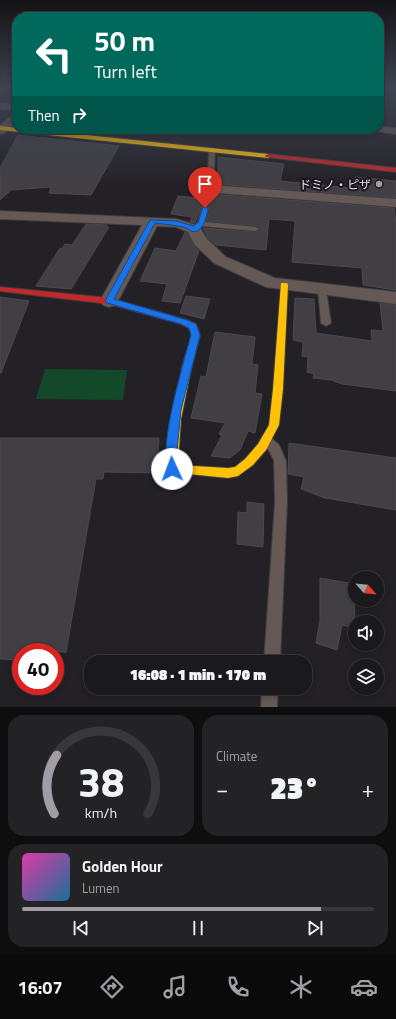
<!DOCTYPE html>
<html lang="en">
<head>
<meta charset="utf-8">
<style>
	body { margin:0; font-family:"Titillium Web","Noto Sans JP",sans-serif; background:#232225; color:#f1f3f6; height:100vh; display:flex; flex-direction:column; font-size:15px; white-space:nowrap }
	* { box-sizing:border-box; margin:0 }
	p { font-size:13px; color:#9fa0a3 }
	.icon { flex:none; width:22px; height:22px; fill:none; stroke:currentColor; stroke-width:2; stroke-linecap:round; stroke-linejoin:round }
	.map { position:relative; height:707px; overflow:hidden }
	.details { display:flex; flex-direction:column; gap:8px; padding:8px; background:#0e0e0f; flex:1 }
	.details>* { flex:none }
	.banner { position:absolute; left:12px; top:12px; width:372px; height:122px; border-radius:16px; box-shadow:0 2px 6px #0003,0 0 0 1px #38383b; background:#00695c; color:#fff; overflow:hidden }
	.needle { width:26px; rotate:117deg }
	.buttons { position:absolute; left:348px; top:571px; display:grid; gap:8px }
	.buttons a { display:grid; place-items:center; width:36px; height:36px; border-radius:50%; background:#1a191c; box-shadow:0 2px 6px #0003,0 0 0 1px #38383b; font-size:20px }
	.speed { position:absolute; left:12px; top:643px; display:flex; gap:8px; font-size:20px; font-weight:700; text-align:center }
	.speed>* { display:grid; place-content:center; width:52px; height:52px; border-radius:50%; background:#1a191c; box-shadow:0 2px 6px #0003,0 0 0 1px #38383b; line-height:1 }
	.speed .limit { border:6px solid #d22; background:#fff; color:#111 }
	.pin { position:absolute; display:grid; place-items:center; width:34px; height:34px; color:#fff; margin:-41px -17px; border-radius:50% 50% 50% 0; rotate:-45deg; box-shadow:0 0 4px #0007 }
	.pin .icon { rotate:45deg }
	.me { position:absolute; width:44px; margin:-22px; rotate:358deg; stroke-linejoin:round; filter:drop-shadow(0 0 3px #0008) }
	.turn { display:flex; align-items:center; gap:14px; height:84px; padding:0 16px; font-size:18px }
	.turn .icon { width:52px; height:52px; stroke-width:2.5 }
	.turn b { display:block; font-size:28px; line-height:34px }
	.then { display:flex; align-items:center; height:38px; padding:0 16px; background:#0003; gap:8px; font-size:15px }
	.big { font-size:30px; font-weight:800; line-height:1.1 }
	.details .card { flex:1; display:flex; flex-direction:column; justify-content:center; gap:6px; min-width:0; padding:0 14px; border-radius:16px; background:#232225 }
	.details .dial { align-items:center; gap:0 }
	.dial svg { height:104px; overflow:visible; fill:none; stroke:#38383b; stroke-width:7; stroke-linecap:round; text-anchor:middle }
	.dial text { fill:#f1f3f6; stroke:none }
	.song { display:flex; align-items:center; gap:12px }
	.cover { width:48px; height:48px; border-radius:6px; background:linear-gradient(135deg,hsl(320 70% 55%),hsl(200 70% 35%)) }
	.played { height:4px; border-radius:2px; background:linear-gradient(90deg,#a09ea4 85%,#38383b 85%) }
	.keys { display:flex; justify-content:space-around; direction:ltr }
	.heat { display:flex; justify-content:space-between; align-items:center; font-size:22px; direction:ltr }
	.details .tiles { flex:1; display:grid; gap:8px; grid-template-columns:1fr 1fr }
	.card:last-child { grid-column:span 2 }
	.trip { position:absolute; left:84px; top:655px; width:228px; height:40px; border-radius:16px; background:#1a191c; box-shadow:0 2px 6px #0003,0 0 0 1px #38383b; font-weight:800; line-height:40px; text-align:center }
	.tabs { display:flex; height:64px; justify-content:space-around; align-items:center; background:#0a0a0b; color:#9fa0a3 }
	.tabs .icon { width:28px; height:28px }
	.tabs .selected { color:#a09ea4 }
	.tabs b { font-size:18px; color:#f1f3f6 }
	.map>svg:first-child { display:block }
	.green { fill:#134928 }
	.building { fill:#413f43; stroke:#4b494e }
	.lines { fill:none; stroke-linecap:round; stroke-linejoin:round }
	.lane-casing { stroke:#3e3d40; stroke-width:2 }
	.street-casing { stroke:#3e3d40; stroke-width:2 }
	.slow-casing { stroke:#3e3d40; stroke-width:2 }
	.jam-casing { stroke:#3e3d40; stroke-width:2 }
	.lane { fill:#645954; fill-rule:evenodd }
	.street { fill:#645954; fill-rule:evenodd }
	.slow { fill:#ffc107; fill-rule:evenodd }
	.jam { fill:#c62828; fill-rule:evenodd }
	.route { fill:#1a73e8; stroke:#114b97 }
	.poi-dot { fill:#a09ea4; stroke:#19161f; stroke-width:1.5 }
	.labels { text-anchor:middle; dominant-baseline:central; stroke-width:4; stroke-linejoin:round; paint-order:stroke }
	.far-poi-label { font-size:12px; fill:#e4e2e8; stroke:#19161f; text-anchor:end }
</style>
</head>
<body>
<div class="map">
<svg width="396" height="707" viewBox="0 0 396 707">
	<rect width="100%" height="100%" fill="#232126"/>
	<path class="green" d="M45,369l82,1 -4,30 -87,-1z"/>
	<path class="building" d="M18,135l101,11 -28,49 -42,-2 2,-6 -40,3 -11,10v-32z
		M218,157l66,7 -4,17 71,7v-5h3l1,-6 41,4v17l-181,-14 3,-9z
		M212,194l182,14 2,15v67l-33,-5 -1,-17 -70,-6 3,-41 -26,-2 -3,31 -50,-5 -8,-7 -5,-10 52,4 5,-4 -5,-2 -48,-5 3,-14 -4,-2 -5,1 -6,17 -5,-1 2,-5 -21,-3 7,-18 32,3z
		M86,224l21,1 -1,2h3l-38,62 -35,-3 24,-38 2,1 3,-5 7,1z
		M185,232l2,1 6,12 6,6 -19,52 -18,-2 5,-17 -27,-3 15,-33 21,3z
		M186,296l24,3 -6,20 -24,-6z
		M0,297l29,4 -28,72h-1z
		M295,298l19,1 2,34 56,8 -1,-11 12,1 -3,-28 16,2v86l-54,-7 -11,-4 -18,-2 1,-4 -7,-2 1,-15 -6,-1 1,-14 -10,-2z
		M215,332l40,5 -3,27 6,1 -3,28 7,1 -7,39 -7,-2 -8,19 -10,8 -19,-2 11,-21 -3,-1 6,-11 -34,-5 10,-42 5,1z
		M0,438h159l-1,14 1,21 -55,-1 -1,7h-7l-30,173h-45v8l-21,-1z
		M289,443l107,15v52l-71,-12 -24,-9 3,-12 -16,-3z
		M247,502l17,2 -1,43 -26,-3 1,-32 9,1z
		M320,578l34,6 1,44 -13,-3 -5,25 -21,-7 4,-22z"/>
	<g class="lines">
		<g class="lane-casing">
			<path id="lane" d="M212,148l3,2 -1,24 -3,2 -3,-2 1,-24z
				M202,206h3l4,2 -4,14 50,5 4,2 -4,2 -53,-5 -2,3h-6l-1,-2 5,-5z
				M322,287l4,3 5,33 -5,3 -5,-3 -3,-33z
				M266,435l4,2 9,8 7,16 1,41 -7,160h-16l11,-160 -1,-41 -4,-9 -10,-12 2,-3z
				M262,688h16l-1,19h-16z"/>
		</g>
		<g class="street-casing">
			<path id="street" d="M0,103l17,1v6l-17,-1z
				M17,114v8l-13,11 -4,1v-9l13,-10z
				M379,126l17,2v6l-21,-3 -2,-2h6z
				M210,185l186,14v8l-191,-15 -2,-3 2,-3z
				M0,211l177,8 22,7 8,13 19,18 49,21 121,14v12l-130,-17 -52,-24 -20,-19 -6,-12 -12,-5 -19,-1 -39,75 -3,4 -6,2 -6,-2 -3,-4 42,-76 -142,-6z"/>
		</g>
		<g class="slow-casing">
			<path id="slow" d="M0,126l268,28 3,2 -3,2 -268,-28z
				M281,283h6l1,2 -5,104 -4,36 -13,25 -13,15 -15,11 -10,2 -60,-6 -2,-3 5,-50 12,-51h6l2,2 -10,49 -3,46 50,3 7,-1 10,-8 13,-15 11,-19 4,-36z"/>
		</g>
		<g class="jam-casing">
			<path id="jam" d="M268,154l128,14v4l-130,-15 -1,-1z
				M0,287l109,11 78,22 9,4 4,11 -9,35 -2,2h-6l-2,-2 11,-35 -3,-7 -8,-4 -72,-20 -109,-13z"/>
		</g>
		<use href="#lane" class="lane"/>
		<use href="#street" class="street"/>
		<use href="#slow" class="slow"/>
		<use href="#jam" class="jam"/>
	</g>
	<linearGradient id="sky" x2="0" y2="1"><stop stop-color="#131215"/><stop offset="0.47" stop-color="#3f4352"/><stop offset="1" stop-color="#3f4352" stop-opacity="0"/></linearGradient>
	<rect width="396" height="187" fill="url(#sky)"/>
	<path class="route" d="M203,207l5,1c-1,7 -5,27 -17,23 -3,-2 -5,-4 -8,-4 -9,-2 -19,-3 -28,-4l-41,76 73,21 9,4 4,11 -19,75 -4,41 1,18 -2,3 -4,2 -3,-2c-12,-25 15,-109 22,-137l-2,-7 -8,-4 -74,-21 -2,-2 45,-81 27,1 16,5 5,-3z"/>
	<circle class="poi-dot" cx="379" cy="184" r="4"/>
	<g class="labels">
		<g class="far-poi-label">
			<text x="371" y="184">ドミノ・ピザ</text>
		</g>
	</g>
</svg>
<div class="buttons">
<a><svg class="needle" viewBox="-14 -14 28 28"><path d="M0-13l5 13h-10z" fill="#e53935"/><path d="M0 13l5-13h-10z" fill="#9fa0a3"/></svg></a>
<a><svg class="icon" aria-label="sound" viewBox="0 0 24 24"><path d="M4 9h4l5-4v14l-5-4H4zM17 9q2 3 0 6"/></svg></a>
<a><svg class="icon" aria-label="layers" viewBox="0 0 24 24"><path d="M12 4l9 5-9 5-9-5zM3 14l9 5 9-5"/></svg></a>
</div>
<div class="speed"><div class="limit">40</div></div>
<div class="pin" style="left:205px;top:208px;background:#d93025"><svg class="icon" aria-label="arrive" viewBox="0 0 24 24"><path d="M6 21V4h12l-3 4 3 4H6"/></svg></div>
<svg class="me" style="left:172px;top:469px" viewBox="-20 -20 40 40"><circle r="19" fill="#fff"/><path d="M0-13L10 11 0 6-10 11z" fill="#1a73e8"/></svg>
<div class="trip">16:08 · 1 min · 170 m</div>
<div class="banner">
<div class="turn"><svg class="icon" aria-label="left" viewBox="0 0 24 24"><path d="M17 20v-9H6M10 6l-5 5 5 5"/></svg><div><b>50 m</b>Turn left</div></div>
<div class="then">Then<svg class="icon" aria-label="right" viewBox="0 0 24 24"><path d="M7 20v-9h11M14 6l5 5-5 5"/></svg></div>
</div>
</div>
<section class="details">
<div class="tiles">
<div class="card dial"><svg viewBox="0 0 100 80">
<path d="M14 69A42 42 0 1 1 86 69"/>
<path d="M14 69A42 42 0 0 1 16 24" stroke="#a09ea4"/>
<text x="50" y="56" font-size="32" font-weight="700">38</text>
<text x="50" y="72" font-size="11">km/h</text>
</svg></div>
<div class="card"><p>Climate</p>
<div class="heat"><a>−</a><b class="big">23°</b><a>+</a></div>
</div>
<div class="card">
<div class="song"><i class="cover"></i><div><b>Golden Hour</b><p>Lumen</p></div></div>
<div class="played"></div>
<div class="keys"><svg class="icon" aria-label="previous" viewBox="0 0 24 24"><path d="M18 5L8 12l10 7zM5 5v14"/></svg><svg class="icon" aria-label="pause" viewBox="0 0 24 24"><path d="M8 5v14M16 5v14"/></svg><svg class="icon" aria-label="next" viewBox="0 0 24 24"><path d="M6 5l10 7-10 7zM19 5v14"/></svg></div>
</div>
</div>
</section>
<nav class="tabs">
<b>16:07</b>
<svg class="icon selected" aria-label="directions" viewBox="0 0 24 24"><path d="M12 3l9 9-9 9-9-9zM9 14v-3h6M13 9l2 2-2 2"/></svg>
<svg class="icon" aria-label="music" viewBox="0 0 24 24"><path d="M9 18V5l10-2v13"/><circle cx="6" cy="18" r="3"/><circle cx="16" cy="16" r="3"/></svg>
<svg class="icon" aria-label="phone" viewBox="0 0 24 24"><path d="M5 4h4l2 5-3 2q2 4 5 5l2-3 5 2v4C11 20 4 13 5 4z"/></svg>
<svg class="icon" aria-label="climate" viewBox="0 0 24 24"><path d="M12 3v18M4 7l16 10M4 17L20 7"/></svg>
<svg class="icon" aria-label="car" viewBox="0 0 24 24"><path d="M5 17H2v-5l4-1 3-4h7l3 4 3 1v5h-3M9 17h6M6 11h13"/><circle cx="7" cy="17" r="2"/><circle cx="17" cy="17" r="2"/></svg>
</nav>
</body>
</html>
